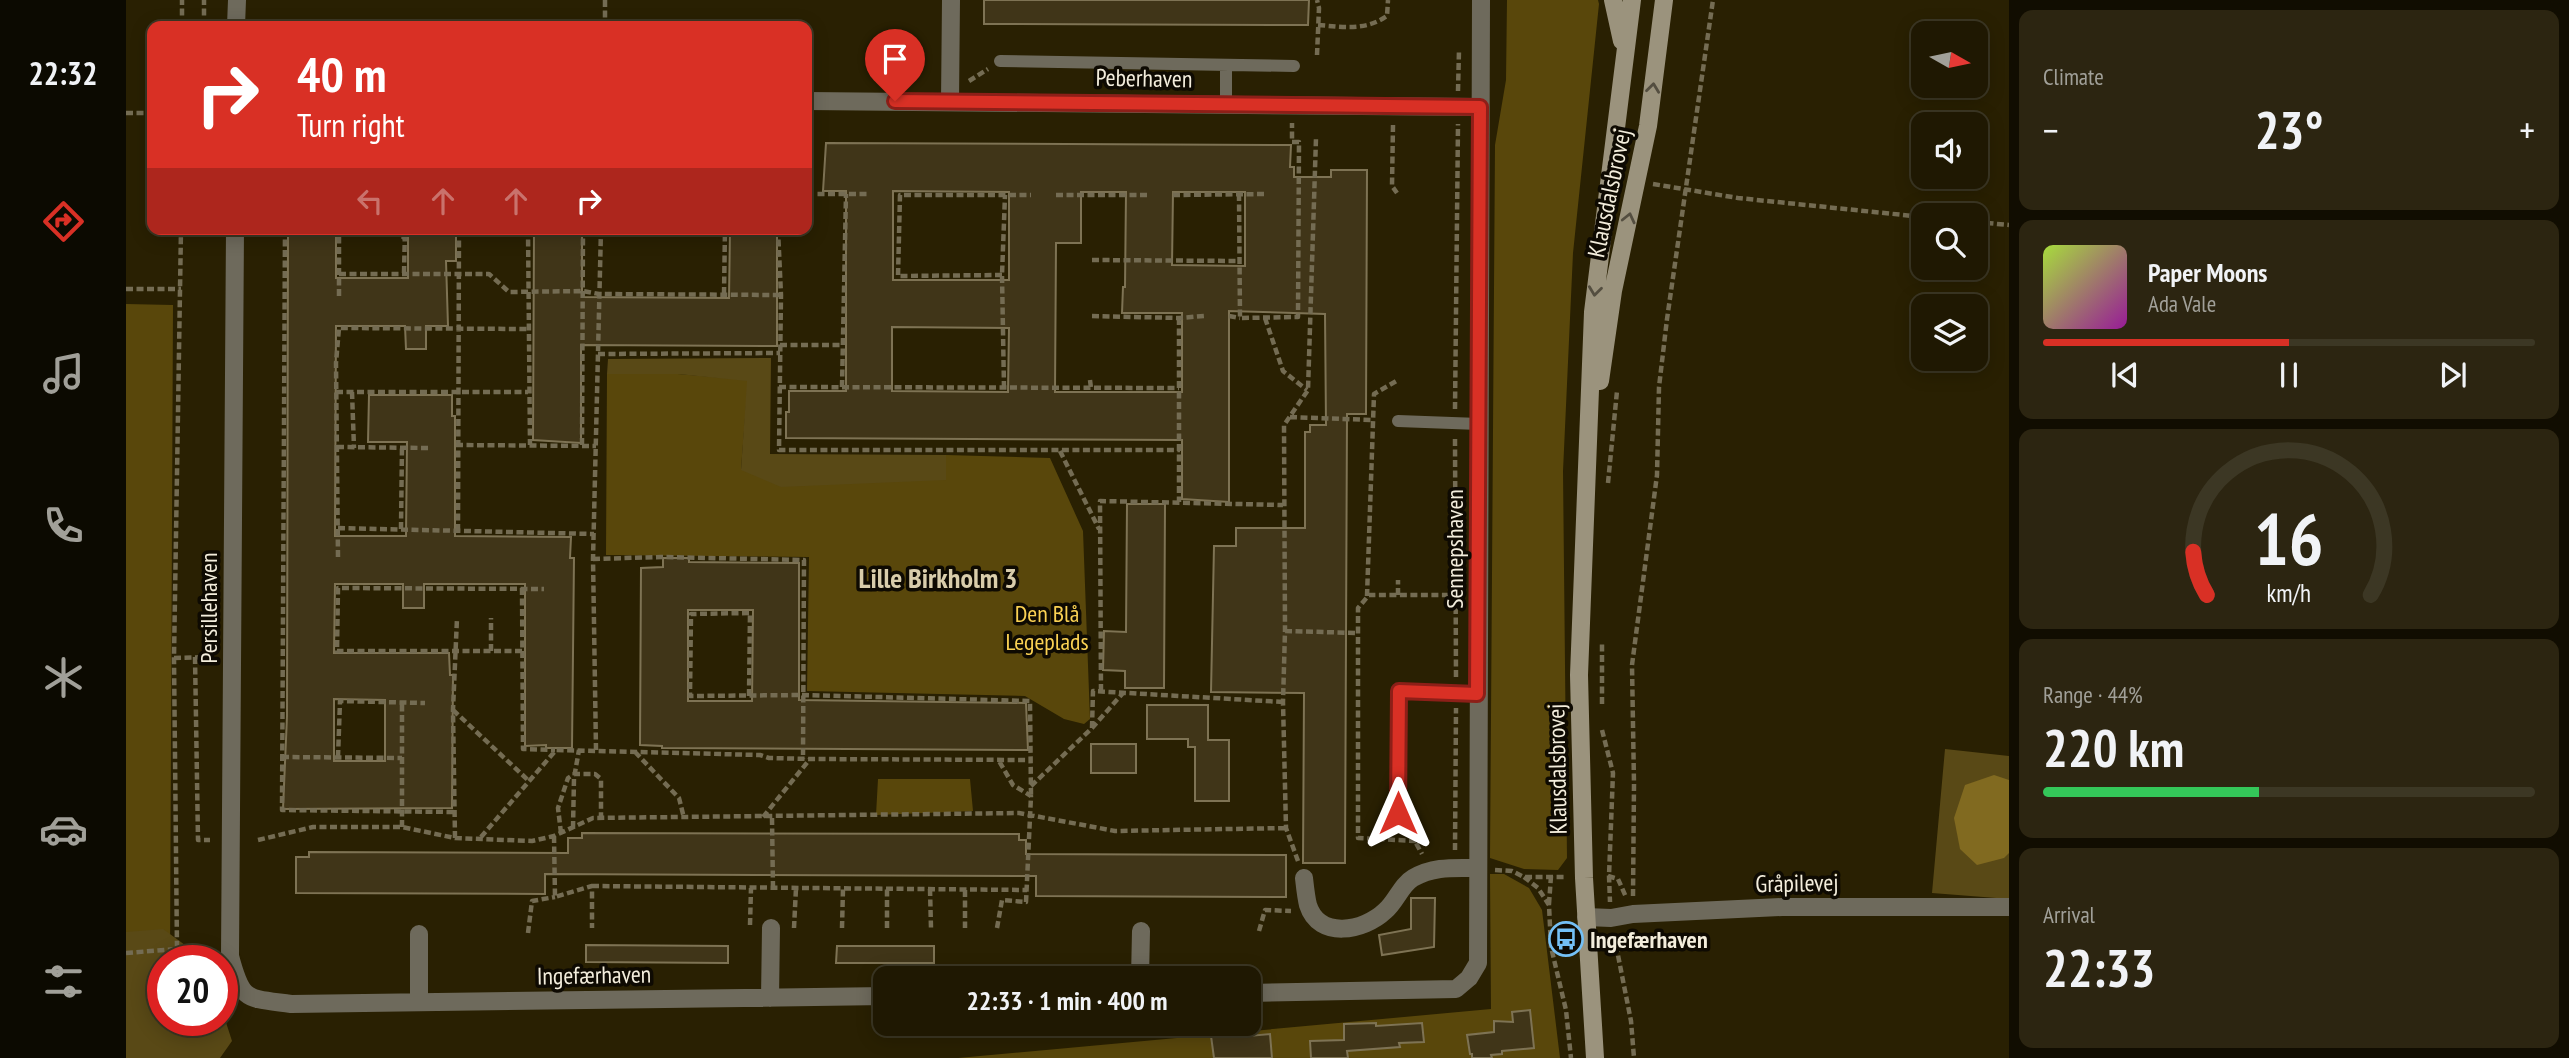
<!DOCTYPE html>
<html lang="en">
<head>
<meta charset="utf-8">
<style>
	body { margin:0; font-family:"PT Sans Narrow",sans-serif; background:#2c2511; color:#f1f3f6; height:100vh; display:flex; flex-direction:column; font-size:26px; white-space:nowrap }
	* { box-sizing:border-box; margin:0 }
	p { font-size:23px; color:#a1a099 }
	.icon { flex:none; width:38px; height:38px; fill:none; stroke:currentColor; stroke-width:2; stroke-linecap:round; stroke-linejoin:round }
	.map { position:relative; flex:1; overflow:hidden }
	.side { display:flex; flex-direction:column; gap:10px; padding:10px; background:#110d01; width:560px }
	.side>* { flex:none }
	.top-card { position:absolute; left:21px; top:21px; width:665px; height:214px; border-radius:14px; box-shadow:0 4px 18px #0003,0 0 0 2px #3c3724; background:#d93025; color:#fff; overflow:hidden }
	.needle { width:46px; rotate:99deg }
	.controls { position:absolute; left:1785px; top:21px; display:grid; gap:14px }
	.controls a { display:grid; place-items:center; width:77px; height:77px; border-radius:14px; background:#1f1802; box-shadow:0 4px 18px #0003,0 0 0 2px #3c3724; font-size:35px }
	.speed { position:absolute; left:21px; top:945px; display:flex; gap:14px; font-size:35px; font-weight:700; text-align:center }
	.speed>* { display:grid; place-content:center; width:91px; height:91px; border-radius:50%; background:#1f1802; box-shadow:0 4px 18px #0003,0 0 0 2px #3c3724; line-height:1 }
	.speed .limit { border:10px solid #d22; background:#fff; color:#111 }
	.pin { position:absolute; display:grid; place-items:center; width:60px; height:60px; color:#fff; margin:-72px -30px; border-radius:50% 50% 50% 0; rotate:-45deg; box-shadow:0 0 7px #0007 }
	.pin .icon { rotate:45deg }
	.me { position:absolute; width:77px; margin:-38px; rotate:0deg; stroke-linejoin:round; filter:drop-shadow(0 0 5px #0008) }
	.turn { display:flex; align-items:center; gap:24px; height:147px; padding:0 35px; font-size:32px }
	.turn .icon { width:91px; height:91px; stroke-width:2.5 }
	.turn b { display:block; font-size:49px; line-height:60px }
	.lanes { display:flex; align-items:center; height:66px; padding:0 35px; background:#0003; justify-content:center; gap:35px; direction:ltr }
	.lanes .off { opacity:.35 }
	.big { font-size:52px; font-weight:800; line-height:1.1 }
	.side .widget { flex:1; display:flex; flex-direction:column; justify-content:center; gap:10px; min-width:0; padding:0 24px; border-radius:14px; background:#2c2511 }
	.side .dial { align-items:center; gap:0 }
	.dial svg { height:182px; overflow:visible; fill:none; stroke:#3c3724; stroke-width:7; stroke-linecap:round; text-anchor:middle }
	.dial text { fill:#f1f3f6; stroke:none }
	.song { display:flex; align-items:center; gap:21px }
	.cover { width:84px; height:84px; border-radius:10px; background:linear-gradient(135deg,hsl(80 70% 55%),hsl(300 70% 35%)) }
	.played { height:7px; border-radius:4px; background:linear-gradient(90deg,#d93025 50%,#3c3724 50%) }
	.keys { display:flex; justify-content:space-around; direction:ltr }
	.heat { display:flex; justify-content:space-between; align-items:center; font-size:38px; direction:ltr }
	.charge { height:10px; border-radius:5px; background:linear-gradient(90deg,#34c759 44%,#3c3724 0) }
	.trip { position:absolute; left:747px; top:966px; width:388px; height:70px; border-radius:14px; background:#1f1802; box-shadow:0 4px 18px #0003,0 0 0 2px #3c3724; font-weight:800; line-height:70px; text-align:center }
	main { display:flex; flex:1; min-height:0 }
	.tab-bar { display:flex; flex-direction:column; width:126px; justify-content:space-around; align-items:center; background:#0c0a01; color:#a1a099 }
	.tab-bar .icon { width:49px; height:49px }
	.tab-bar .on { color:#d93025 }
	.tab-bar b { font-size:32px; color:#f1f3f6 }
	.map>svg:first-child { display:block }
	.green { fill:#59470b }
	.forest { fill:#594916 }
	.water { fill:#816a20 }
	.building { fill:#403518; stroke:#7e7354; stroke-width:2; fill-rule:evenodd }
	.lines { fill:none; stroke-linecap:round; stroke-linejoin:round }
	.path { stroke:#746c53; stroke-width:4.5; stroke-dasharray:7 3.5; stroke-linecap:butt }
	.lane { stroke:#6e6a5c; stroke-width:12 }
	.street { stroke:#6e6a5c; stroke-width:18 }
	.secondary { stroke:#9b937d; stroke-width:18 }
	.oneway { stroke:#544e40 }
	.route-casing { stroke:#8d1f18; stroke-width:18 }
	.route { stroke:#d93025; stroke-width:12 }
	.labels { text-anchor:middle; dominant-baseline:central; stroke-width:7; stroke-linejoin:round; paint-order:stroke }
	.street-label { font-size:24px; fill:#f3eddc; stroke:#0e0a02 }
	.park-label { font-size:24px; fill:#fad153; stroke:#0e0a02 }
	.poi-label { font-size:24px; font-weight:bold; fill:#f3eddc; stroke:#0e0a02; text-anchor:start }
	.quarter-label { font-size:28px; font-weight:bold; fill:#d9cdab; stroke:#0e0a02 }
</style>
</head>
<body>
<main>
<nav class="tab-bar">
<b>22:32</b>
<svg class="icon on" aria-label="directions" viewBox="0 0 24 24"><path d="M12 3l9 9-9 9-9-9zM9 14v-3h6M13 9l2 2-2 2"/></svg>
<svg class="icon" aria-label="music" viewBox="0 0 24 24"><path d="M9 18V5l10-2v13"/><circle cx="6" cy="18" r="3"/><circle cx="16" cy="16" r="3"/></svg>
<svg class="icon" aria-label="phone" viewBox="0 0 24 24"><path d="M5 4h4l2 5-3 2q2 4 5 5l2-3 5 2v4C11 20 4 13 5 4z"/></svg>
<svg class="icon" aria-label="climate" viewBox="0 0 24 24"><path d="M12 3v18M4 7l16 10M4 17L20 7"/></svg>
<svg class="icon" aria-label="car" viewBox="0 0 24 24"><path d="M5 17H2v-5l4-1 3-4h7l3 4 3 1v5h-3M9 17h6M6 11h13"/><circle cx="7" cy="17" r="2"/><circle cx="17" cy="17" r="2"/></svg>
<svg class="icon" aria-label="filters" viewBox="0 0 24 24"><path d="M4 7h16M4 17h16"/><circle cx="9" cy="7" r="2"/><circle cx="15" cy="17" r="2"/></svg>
</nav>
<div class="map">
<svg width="1883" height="1058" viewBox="0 0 1883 1058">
	<rect width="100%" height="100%" fill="#292002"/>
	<path class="green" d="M1381,0h91l1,4 -26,249 -10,218 4,387 -9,12 -34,-1 -34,-11 5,-713 11,-65z
		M0,304l47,1 -3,656h-7l-37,20z
		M481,374h71l70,6 -7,89 205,11v-25l104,3 33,73 7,188 -6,5 -20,-5 -39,-23 -218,-5 2,-134 -203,-2z
		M752,779h92l3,32 -97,4z
		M1364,874h14l25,14 13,22 18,148h-602l533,-49z"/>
	<path class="forest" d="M645,358l-1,96 176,1v25l-165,7 -40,-17 6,-89 -69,-7h-71l1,-15z
		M1819,749l64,7v143l-77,-6z
		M37,929l44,32h-44v59h59v-10l10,31 -12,17h-94v-126z"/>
	<path class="water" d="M1868,775l15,5v73l-5,5 -27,7 -17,-16 -6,-31 11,-33z"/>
	<path class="building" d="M858,0h325l-1,25 -324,-1z
		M700,143l465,2 -1,22h4v10h37v-7h36l-1,244h-19l-2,449h-42l1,-170 -93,-1 3,-146h22v-18h69v-96h5v-7h16l-1,-111 -96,-3v191l-47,-3v-59l-396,-2v-26h3v-21h57v-200h-23zM767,191l116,1v88h-116zM955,192h45l-1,95h-2l-1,26h60v79h-127l1,-149h25zM1047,192h72v74l-73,-1zM766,327l117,1 -1,64 -116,-1z
		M162,229h48v49h72v-49h48v32h-10l2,65h-22v23h-20l-1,-23h-69l-1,210h71l1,-94h-39l1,-47h83v21h3v120l116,1 -1,21h4l-2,190h-26v-3l-21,1v-162h-101v24h-21v-24h-68l-1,69h115l1,22h3l-1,133 -169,1 4,-93zM208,699l51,1v61h-51z
		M408,229h48v68l147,1 1,-69h47v117l-196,-1v98l-48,-3z
		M1001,504h38l-1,184h-39v-17l-22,-1 1,-39 22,1z
		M537,558h26v4l110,1v137l227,3 2,47 -366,-2v-2l-22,-1 1,-177 22,-1zM562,610h65l-1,91h-64z
		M1021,705h61v35h21v61h-34v-54h-7v-8h-41z
		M965,744h45v29h-45z
		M456,833l437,1v6h7v14l260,1v42l-250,-1v-20l-278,-1 -213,-1v20l-249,-1v-36h13v-5l259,1v-15h14z
		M1285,898h24l-1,49 -52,8 -3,-20 32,-6z
		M460,945l142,1v17l-142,-1z
		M711,946h97v17h-98z
		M1404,1010l4,38 -32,3v3l-11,1 1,3h-20v-4h-2l-3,-19 27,-3v-11l19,1 -1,-10z
		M1250,1023v3l46,-3 2,19 -25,1 1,4 -53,4 1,7h-37l-1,-17 34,-1v-16z
		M1111,1033l1,4 32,-3 2,24h-58l-3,-22z"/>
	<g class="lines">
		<path class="path" d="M479,0v26
			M1192,25c26,2 47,6 69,-9l1,-16
			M56,26v-26
			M78,26v-26
			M447,26v-3h56v3
			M1191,55l2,-47 -2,-8
			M843,81l19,-12
			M1332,91l1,-41
			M0,113h26
			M1267,125l-1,61 5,7
			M681,141h6
			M1527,184l85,14 185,19
			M681,194h61
			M1113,194l1,124 58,-1 1,-175h-7v-19
			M930,195h91
			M1047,195l94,-1
			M1850,222l33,3
			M159,229l-3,581 172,2
			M269,229l9,9
			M402,229l2,216
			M652,229l3,66 -2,155h401
			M966,260l148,1
			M278,273l1,-44
			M213,274h150l20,18 74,-1 16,3 182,1
			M876,275l-104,1 2,-81h131
			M0,289h55
			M598,294l1,-65
			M213,296v-67
			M966,316l87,2 25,-2
			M1103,316l11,2
			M1053,318v184
			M1139,318l18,53 24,19
			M654,345h63
			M472,354l182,-1
			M964,380l1,8
			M653,387l400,1
			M716,387l4,-193
			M878,388l-2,-113 3,-80
			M210,392h192
			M226,392l2,56
			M1329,409l3,-285
			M1164,417l83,3
			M1329,439l1,240
			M330,445l140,1
			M456,445l1,-216
			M211,447l92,1
			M934,451l39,78
			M1482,483l9,-92
			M212,528l256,6
			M275,529l1,-82
			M332,531l1,-302
			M212,557l-2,-194 3,-35 190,1
			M467,559l68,-2 143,3 -1,199
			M396,588l1,161 32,1
			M1272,595v-15
			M1241,596l7,-202 24,-14
			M1159,631l73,2
			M365,651v-33
			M396,651h-185l1,-63 206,1
			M69,657l3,183h12
			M48,658l40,-1
			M975,691l-1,-190 183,4
			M623,696l1,-83 -59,1 -1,82 113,-1 227,6 1,95
			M1476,704v-62
			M327,710l76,71
			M966,728l1,-37 190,11
			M1476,730l11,43 -4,103 1,26
			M470,750l-3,-191 8,-330
			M509,752l44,46 5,20
			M156,757l120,1
			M212,757l2,-56 85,2
			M905,786l61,-58 31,-35
			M637,817l47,-58
			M646,818l1,70
			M1280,825l16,29
			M276,827v-124
			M447,828l1,-50 5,-28
			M435,833l-3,-25 10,-30 6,-4h21l6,5v39
			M428,836l1,61 37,-11v42
			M355,837l75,-87 204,5 9,3 41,1 220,1
			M329,838l-2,-128 4,-92
			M132,840l55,-13h89l53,11 77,3 22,-5 39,-18 426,-5 96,18 171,-3
			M1290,841l-58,-3v-230l11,-13h87
			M1329,850l1,-142
			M1172,861l-12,-33 -3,-126 2,-71 -1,-206 24,-35 8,-252
			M1369,870l17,1 12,6h41
			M1482,876l10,3 8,18
			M1398,877l14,11 11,17 2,42 15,63 5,48
			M466,886l435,4
			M804,889l1,39
			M839,890v38
			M1507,896l1,-112 -2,-119 25,-190 2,-88 8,-68 46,-319
			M1423,904l2,-28
			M624,925l1,-37
			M668,928l2,-40
			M716,928l1,-39
			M761,928v-39
			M871,928l5,-28 24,2 5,-106 -18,-11 -14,-24
			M1133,931l6,-21 26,1
			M402,933l4,-32 23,-4
			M1488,935l17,86 3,37
			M0,953l51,-4 -3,-291 7,-429"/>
		<path class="lane" d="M874,61l294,5
			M1100,104v-39
			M1272,421l81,3
			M1272,813l1,-122 78,3"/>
		<path class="street" d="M110,26l1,-26
			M681,101l673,6
			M824,101l1,-101
			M109,229l-5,727c12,46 16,42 61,48l595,-8
			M1178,878c1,9 2,19 4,27 11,35 56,26 77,6 11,-9 16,-26 28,-33 21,-12 40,-10 64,-10
			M1460,917l25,1 22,-4 149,-7h227
			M1014,978l1,-47
			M1124,993l206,-4 13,-11 9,-15 3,-963
			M644,998l1,-70
			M293,1002v-68"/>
		<path class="secondary" d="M1487,0l9,41
			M1474,381l13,-90 35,-165 16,-126
			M1469,1058l-11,-180 -5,-203 14,-363 39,-312"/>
	</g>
	<defs><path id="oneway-chevron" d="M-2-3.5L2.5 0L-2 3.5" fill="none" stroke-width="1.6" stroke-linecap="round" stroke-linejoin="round" transform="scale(1.75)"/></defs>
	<g class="oneway">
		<use href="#oneway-chevron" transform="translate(1527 88) rotate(-83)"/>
		<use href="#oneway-chevron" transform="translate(1503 218) rotate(-77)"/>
		<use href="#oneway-chevron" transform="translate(1469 291) rotate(97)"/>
	</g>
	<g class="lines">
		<g class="route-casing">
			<path id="route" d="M769,101l585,6 -3,587 -78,-3 -1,122"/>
		</g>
		<use href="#route" class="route"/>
	</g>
	<defs>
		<g id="bus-ring" transform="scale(1.75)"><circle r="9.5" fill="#0e0a02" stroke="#74c0f6" stroke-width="1.5"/><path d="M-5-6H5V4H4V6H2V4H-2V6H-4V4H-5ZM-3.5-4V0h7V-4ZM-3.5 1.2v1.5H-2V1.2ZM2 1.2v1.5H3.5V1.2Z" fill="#74c0f6"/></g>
	</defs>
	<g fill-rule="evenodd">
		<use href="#bus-ring" x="1440" y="939"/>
	</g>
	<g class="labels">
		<g class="street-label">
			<text transform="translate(1018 78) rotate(1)">Peberhaven</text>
			<text transform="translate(1483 193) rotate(-78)">Klausdalsbrovej</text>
			<text transform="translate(1328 549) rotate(-90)">Sennepshaven</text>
			<text transform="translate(82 608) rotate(-90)">Persillehaven</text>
			<text transform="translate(1431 769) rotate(-91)">Klausdalsbrovej</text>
			<text transform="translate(1671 883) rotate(-1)">Gråpilevej</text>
			<text transform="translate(468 975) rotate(-1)">Ingefærhaven</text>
		</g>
		<g class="park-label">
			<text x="921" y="613">Den Blå<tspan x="921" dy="28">Legeplads</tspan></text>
		</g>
		<g class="poi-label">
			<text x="1464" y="939">Ingefærhaven</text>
		</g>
		<g class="quarter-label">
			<text x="812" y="577">Lille Birkholm 3</text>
		</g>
	</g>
</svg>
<div class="controls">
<a><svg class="needle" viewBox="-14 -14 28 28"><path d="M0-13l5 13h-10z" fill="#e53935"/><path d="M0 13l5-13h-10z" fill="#a1a099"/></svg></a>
<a><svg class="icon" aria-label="sound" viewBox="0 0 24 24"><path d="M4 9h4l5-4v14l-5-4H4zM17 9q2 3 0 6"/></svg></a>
<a><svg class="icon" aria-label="search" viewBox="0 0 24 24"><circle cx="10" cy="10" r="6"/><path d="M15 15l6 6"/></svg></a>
<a><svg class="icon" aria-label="layers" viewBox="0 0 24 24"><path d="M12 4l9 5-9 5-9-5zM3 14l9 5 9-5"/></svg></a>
</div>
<div class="speed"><div class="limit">20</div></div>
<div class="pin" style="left:769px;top:101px;background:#d93025"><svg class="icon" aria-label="arrive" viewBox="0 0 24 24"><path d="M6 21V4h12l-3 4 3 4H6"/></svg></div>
<svg class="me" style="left:1272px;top:813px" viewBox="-20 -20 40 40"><path d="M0-17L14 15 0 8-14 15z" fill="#d93025" stroke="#fff" stroke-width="4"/></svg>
<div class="trip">22:33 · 1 min · 400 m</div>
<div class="top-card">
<div class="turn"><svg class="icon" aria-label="right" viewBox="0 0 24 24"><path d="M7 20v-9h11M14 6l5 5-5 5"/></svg><div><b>40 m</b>Turn right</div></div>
<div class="lanes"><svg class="icon off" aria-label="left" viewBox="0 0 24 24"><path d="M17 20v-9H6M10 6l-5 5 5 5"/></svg><svg class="icon off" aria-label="ahead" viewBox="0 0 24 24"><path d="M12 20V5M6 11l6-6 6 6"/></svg><svg class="icon off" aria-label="ahead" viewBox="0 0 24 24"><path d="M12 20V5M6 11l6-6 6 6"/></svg><svg class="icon" aria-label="right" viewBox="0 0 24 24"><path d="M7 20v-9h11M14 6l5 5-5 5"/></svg></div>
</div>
</div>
<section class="side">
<div class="widget"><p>Climate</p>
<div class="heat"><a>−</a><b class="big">23°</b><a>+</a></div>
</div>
<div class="widget">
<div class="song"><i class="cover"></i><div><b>Paper Moons</b><p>Ada Vale</p></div></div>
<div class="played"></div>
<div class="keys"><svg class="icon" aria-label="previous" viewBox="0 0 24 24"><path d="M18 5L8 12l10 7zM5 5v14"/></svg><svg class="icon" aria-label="pause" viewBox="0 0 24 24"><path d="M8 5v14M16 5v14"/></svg><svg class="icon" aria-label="next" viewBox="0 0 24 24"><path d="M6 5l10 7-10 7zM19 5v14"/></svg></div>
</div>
<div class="widget dial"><svg viewBox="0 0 100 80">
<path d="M14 69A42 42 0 1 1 86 69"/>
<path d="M14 69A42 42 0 0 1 8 50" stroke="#d93025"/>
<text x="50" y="56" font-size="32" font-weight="700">16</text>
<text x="50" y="72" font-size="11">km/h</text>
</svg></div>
<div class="widget"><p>Range · 44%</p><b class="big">220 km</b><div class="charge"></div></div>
<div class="widget"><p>Arrival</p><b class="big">22:33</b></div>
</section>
</main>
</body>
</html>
